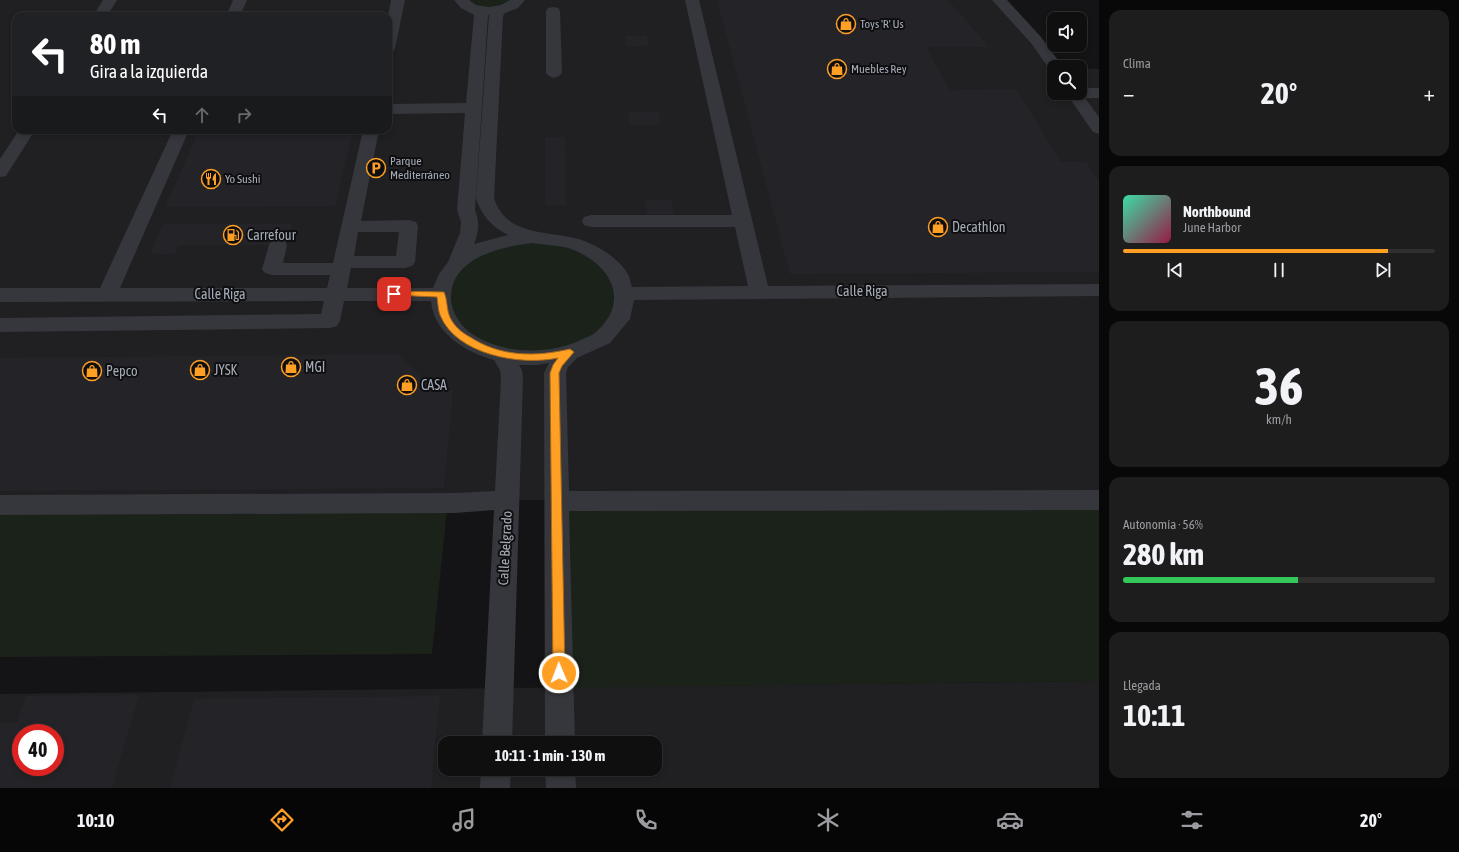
<!DOCTYPE html>
<html lang="es">
<head>
<meta charset="utf-8">
<style>
	body { margin:0; font-family:"Asap Condensed",sans-serif; background:#1d1d1e; color:#f1f3f6; height:100vh; display:flex; flex-direction:column; font-size:15px; white-space:nowrap }
	* { box-sizing:border-box; margin:0 }
	p { font-size:13px; color:#9b9c9f }
	.icon { flex:none; width:22px; height:22px; fill:none; stroke:currentColor; stroke-width:2; stroke-linecap:round; stroke-linejoin:round }
	.map { position:relative; flex:1; overflow:hidden }
	.side { display:flex; flex-direction:column; gap:10px; padding:10px; background:#080809; width:360px }
	.side>* { flex:none }
	.banner { position:absolute; left:12px; top:12px; width:380px; height:122px; border-radius:12px; box-shadow:0 2px 6px #0003,0 0 0 1px #2f2f30; background:#202124; color:#fff; overflow:hidden }
	.buttons { position:absolute; left:1047px; top:12px; display:grid; gap:8px }
	.buttons a { display:grid; place-items:center; width:40px; height:40px; border-radius:8px; background:#0f0f10; box-shadow:0 2px 6px #0003,0 0 0 1px #2f2f30; font-size:20px }
	.speed { position:absolute; left:12px; top:724px; display:flex; gap:8px; font-size:20px; font-weight:700; text-align:center }
	.speed>* { display:grid; place-content:center; width:52px; height:52px; border-radius:50%; background:#0f0f10; box-shadow:0 2px 6px #0003,0 0 0 1px #2f2f30; line-height:1 }
	.speed .limit { border:6px solid #d22; background:#fff; color:#111 }
	.pin { position:absolute; display:grid; place-items:center; width:34px; height:34px; color:#fff; margin:-17px; border-radius:8px; box-shadow:0 2px 6px #0006 }
	.me { position:absolute; width:44px; margin:-22px; rotate:359deg; stroke-linejoin:round; filter:drop-shadow(0 0 3px #0008) }
	.turn { display:flex; align-items:center; gap:14px; height:84px; padding:0 12px; font-size:18px }
	.turn .icon { width:52px; height:52px; stroke-width:2.5 }
	.turn b { display:block; font-size:28px; line-height:34px }
	.lanes { display:flex; align-items:center; height:38px; padding:0 12px; background:#0003; justify-content:center; gap:20px; direction:ltr }
	.lanes .off { opacity:.35 }
	.big { font-size:30px; font-weight:700; line-height:1.1 }
	.side .card { flex:1; display:flex; flex-direction:column; justify-content:center; gap:6px; min-width:0; padding:0 14px; border-radius:12px; background:#1d1d1e }
	.side .dial { align-items:center; gap:0 }
	.dial b { font-size:52px; line-height:1 }
	.song { display:flex; align-items:center; gap:12px }
	.cover { width:48px; height:48px; border-radius:6px; background:linear-gradient(135deg,hsl(160 70% 55%),hsl(340 70% 35%)) }
	.played { height:4px; border-radius:2px; background:linear-gradient(90deg,#ff9f24 85%,#2f2f30 85%) }
	.keys { display:flex; justify-content:space-around; direction:ltr }
	.heat { display:flex; justify-content:space-between; align-items:center; font-size:22px; direction:ltr }
	.charge { height:6px; border-radius:3px; background:linear-gradient(90deg,#34c759 56%,#2f2f30 0) }
	.trip { position:absolute; left:438px; top:736px; width:224px; height:40px; border-radius:12px; background:#0f0f10; box-shadow:0 2px 6px #0003,0 0 0 1px #2f2f30; font-weight:700; line-height:40px; text-align:center }
	.tabs { display:flex; height:64px; justify-content:space-around; align-items:center; background:#060606; color:#9b9c9f }
	.tabs .icon { width:28px; height:28px }
	.tabs .selected { color:#ff9f24 }
	.tabs b { font-size:18px; color:#f1f3f6 }
	main { display:flex; flex:1; min-height:0 }
	.map>svg:first-child { display:block }
	.built { fill:#202023; fill-rule:evenodd }
	.green { fill:#1a221a }
	.building { fill:#242428; fill-rule:evenodd }
	.lines { fill:none; stroke-linecap:round; stroke-linejoin:round }
	.minor { fill:#35373c; fill-rule:evenodd }
	.route { fill:#ff9f24; stroke:#a66717 }
	.labels { text-anchor:middle; dominant-baseline:central; stroke-width:4; stroke-linejoin:round; paint-order:stroke }
	.far-poi-label { font-size:12px; fill:#a5acb8; stroke:#0f0f11; text-anchor:start }
	.poi-label { font-size:14px; fill:#a5acb8; stroke:#0f0f11; text-anchor:start }
	.street-label { font-size:14px; fill:#a5acb8; stroke:#0f0f11 }
</style>
</head>
<body>
<main>
<div class="map">
<svg width="1099" height="788" viewBox="0 0 1099 788">
	<rect width="100%" height="100%" fill="#141416"/>
	<path class="built" d="M0,0h999l55,67v26h26v-24h19v431h-592l-507,5zM16,16h372v114h-372z
		M1099,681v107h-1099v-94zM21,733h34v34h-34zM445,743h210v26h-210z"/>
	<path class="green" d="M461,0h57l-27,11z
		M512,239l63,4 48,40 -16,51 -82,24 -68,-25 -13,-49 13,-20z
		M1099,500v181l-540,7 -3,-187z
		M447,510l-15,144 -432,3v-145z"/>
	<path class="building" d="M717,0h231l41,47h-63l24,43 66,-1 45,73h25l13,20v90l-309,2z
		M382,13l-1,3h-135v-2z
		M625,36h22l1,10h-22z
		M628,112h31l2,13h-31z
		M199,130h154l-18,76 -170,1z
		M545,137h20l1,68h-21z
		M645,200h27l2,14h-27z
		M163,224h129l-7,21h-107l-3,9h-25z
		M398,354l22,22 33,15 -9,97 -444,3v-133z
		M139,695l-27,93h-112v-65h17l9,-27zM21,733h34v34h-34z
		M440,696l-9,92h-261l24,-89z"/>
	<g class="lines">
		<path class="minor" d="M103,0h14l-10,16h-14z
			M233,0h14l-7,16h-14z
			M391,0h14l-10,48 -2,3 -5,1v-36z
			M454,0h15l7,5 13,2 12,-2 9,-5h15l-7,8 -13,5 -2,3 -9,182c12,37 49,33 80,40 19,4 46,20 55,38 1,3 2,8 3,11l116,-1 -13,-59h-144l-7,-2 -2,-4 2,-4 7,-2h141l-47,-215h14l69,286 331,-2v12l-465,4 -4,19 -20,24 -33,15 -9,9 -2,6 3,118 530,-1v20l-530,1 6,232h-30l-1,-370 5,-10 -12,2h-18l3,5 1,9 -11,364h-30l12,-233 -39,3 -455,2v-20l455,-2 40,-2 6,-112 -1,-9 -6,-10c-28,-8 -60,-26 -63,-59h-87l-4,20 -3,5 -7,2 -330,4v-14l321,-4 3,-13 -324,1v-14h100l73,-158h16l-69,158h207l3,-13h-58l-7,-2 -3,-4 7,-24 2,-4 7,-2 7,2 2,4 -4,18h50l30,-133h16l-18,91 48,-1 7,2 2,4 -3,36 -3,4 -7,2h-54l-4,20h86l6,-14 9,-12 12,-29 1,-11 -4,-12 8,-97 -77,1v-10l78,-1 8,-88 -13,-7zM488,15h1l-13,183c5,17 16,29 32,37l-34,9c5,-13 6,-21 1,-34zM358,232h41l-3,24h-42zM532,243c12,2 25,2 36,5 40,13 65,51 28,84 -3,3 -9,5 -13,7 -35,17 -83,16 -115,-8 -9,-8 -16,-19 -17,-31 -2,-42 49,-53 81,-57z
			M992,0h15l34,37 22,30h-9v4l-4,-1 -19,-27z
			M553,7l5,1 2,3 2,62 -3,3 -5,2 -5,-2 -3,-3v-62l2,-3z
			M1080,88h19v10h-14l14,19v17l-6,-2 -27,-39h14z
			M19,130h16l-29,46 -6,1v-18z
			M481,769h30l-1,19h-30z
			M545,769h30l1,19h-30z"/>
	</g>
	<path class="route" d="M394,291l50,1c4,9 2,20 8,29 5,8 11,12 18,16 31,20 65,20 100,12l4,3 -12,14 -3,7 6,300 -2,3 -4,2 -4,-2 -2,-3 -3,-300 3,-8 5,-7c-37,8 -102,-3 -118,-43 -2,-5 -2,-12 -3,-18l-46,-2 -2,-1z"/>
	<defs>
		<g id="shop-ring" transform="scale(1)"><circle r="9.5" fill="#0f0f11" stroke="#ff9f24" stroke-width="1.5"/><path d="M-5-2.5h2.3a2.7 3.5 0 0 1 5.4 0H5L5.5 6h-11ZM-1.5-2.5h3a1.5 2.3 0 0 0-3 0Z" fill="#ff9f24"/></g>
		<g id="parking-ring" transform="scale(1)"><circle r="9.5" fill="#0f0f11" stroke="#ff9f24" stroke-width="1.5"/><path d="M-3.5-5.5H1a3.5 3.5 0 0 1 0 7H-1V5.5H-3.5ZM-1-3.4V-.6H.8a1.4 1.4 0 0 0 0-2.8Z" fill="#ff9f24"/></g>
		<g id="restaurant-ring" transform="scale(1)"><circle r="9.5" fill="#0f0f11" stroke="#ff9f24" stroke-width="1.5"/><path d="M-5-6h1v4h1v-4h1v4h1v-4h1v5L-1.5 .5V6h-2V.5L-5-1ZM5-6V6H3V1.5H1.5Q1.5-4 5-6Z" fill="#ff9f24"/></g>
		<g id="fuel-ring" transform="scale(1)"><circle r="9.5" fill="#0f0f11" stroke="#ff9f24" stroke-width="1.5"/><path d="M-5.5-6h7V0h2V4h1.3V-2.5L3-4.5l.8-.8L6-3V5H2.5V1h-1V6h-7ZM-4.2-4.7v3.2H.2V-4.7Z" fill="#ff9f24"/></g>
	</defs>
	<g fill-rule="evenodd">
		<use href="#shop-ring" x="846" y="24"/>
		<use href="#shop-ring" x="837" y="69"/>
		<use href="#parking-ring" x="376" y="168"/>
		<use href="#restaurant-ring" x="211" y="179"/>
		<use href="#shop-ring" x="938" y="227"/>
		<use href="#fuel-ring" x="233" y="235"/>
		<use href="#shop-ring" x="291" y="367"/>
		<use href="#shop-ring" x="200" y="370"/>
		<use href="#shop-ring" x="92" y="371"/>
		<use href="#shop-ring" x="407" y="385"/>
	</g>
	<g class="labels">
		<g class="far-poi-label">
			<text x="860" y="24">Toys 'R' Us</text>
			<text x="851" y="69">Muebles Rey</text>
			<text x="390" y="161">Parque<tspan x="390" dy="14">Mediterráneo</tspan></text>
			<text x="225" y="179">Yo Sushi</text>
		</g>
		<g class="poi-label">
			<text x="952" y="227">Decathlon</text>
			<text x="247" y="235">Carrefour</text>
			<text x="305" y="367">MGI</text>
			<text x="214" y="370">JYSK</text>
			<text x="106" y="371">Pepco</text>
			<text x="421" y="385">CASA</text>
		</g>
		<g class="street-label">
			<text x="862" y="291">Calle Riga</text>
			<text x="220" y="294">Calle Riga</text>
			<text transform="translate(505 548) rotate(-87)">Calle Belgrado</text>
		</g>
	</g>
</svg>
<div class="buttons">
<a><svg class="icon" aria-label="sound" viewBox="0 0 24 24"><path d="M4 9h4l5-4v14l-5-4H4zM17 9q2 3 0 6"/></svg></a>
<a><svg class="icon" aria-label="search" viewBox="0 0 24 24"><circle cx="10" cy="10" r="6"/><path d="M15 15l6 6"/></svg></a>
</div>
<div class="speed"><div class="limit">40</div></div>
<div class="pin" style="left:394px;top:294px;background:#d93025"><svg class="icon" aria-label="arrive" viewBox="0 0 24 24"><path d="M6 21V4h12l-3 4 3 4H6"/></svg></div>
<svg class="me" style="left:559px;top:673px" viewBox="-20 -20 40 40"><circle r="17" fill="#ff9f24" stroke="#fff" stroke-width="3"/><path d="M0-11L8 9 0 5-8 9z" fill="#fff"/></svg>
<div class="trip">10:11 · 1 min · 130 m</div>
<div class="banner">
<div class="turn"><svg class="icon" aria-label="left" viewBox="0 0 24 24"><path d="M17 20v-9H6M10 6l-5 5 5 5"/></svg><div><b>80 m</b>Gira a la izquierda</div></div>
<div class="lanes"><svg class="icon" aria-label="left" viewBox="0 0 24 24"><path d="M17 20v-9H6M10 6l-5 5 5 5"/></svg><svg class="icon off" aria-label="ahead" viewBox="0 0 24 24"><path d="M12 20V5M6 11l6-6 6 6"/></svg><svg class="icon off" aria-label="right" viewBox="0 0 24 24"><path d="M7 20v-9h11M14 6l5 5-5 5"/></svg></div>
</div>
</div>
<section class="side">
<div class="card"><p>Clima</p>
<div class="heat"><a>−</a><b class="big">20°</b><a>+</a></div>
</div>
<div class="card">
<div class="song"><i class="cover"></i><div><b>Northbound</b><p>June Harbor</p></div></div>
<div class="played"></div>
<div class="keys"><svg class="icon" aria-label="previous" viewBox="0 0 24 24"><path d="M18 5L8 12l10 7zM5 5v14"/></svg><svg class="icon" aria-label="pause" viewBox="0 0 24 24"><path d="M8 5v14M16 5v14"/></svg><svg class="icon" aria-label="next" viewBox="0 0 24 24"><path d="M6 5l10 7-10 7zM19 5v14"/></svg></div>
</div>
<div class="card dial"><b>36</b><p>km/h</p></div>
<div class="card"><p>Autonomía · 56%</p><b class="big">280 km</b><div class="charge"></div></div>
<div class="card"><p>Llegada</p><b class="big">10:11</b></div>
</section>
</main>
<nav class="tabs">
<b>10:10</b>
<svg class="icon selected" aria-label="directions" viewBox="0 0 24 24"><path d="M12 3l9 9-9 9-9-9zM9 14v-3h6M13 9l2 2-2 2"/></svg>
<svg class="icon" aria-label="music" viewBox="0 0 24 24"><path d="M9 18V5l10-2v13"/><circle cx="6" cy="18" r="3"/><circle cx="16" cy="16" r="3"/></svg>
<svg class="icon" aria-label="phone" viewBox="0 0 24 24"><path d="M5 4h4l2 5-3 2q2 4 5 5l2-3 5 2v4C11 20 4 13 5 4z"/></svg>
<svg class="icon" aria-label="climate" viewBox="0 0 24 24"><path d="M12 3v18M4 7l16 10M4 17L20 7"/></svg>
<svg class="icon" aria-label="car" viewBox="0 0 24 24"><path d="M5 17H2v-5l4-1 3-4h7l3 4 3 1v5h-3M9 17h6M6 11h13"/><circle cx="7" cy="17" r="2"/><circle cx="17" cy="17" r="2"/></svg>
<svg class="icon" aria-label="filters" viewBox="0 0 24 24"><path d="M4 7h16M4 17h16"/><circle cx="9" cy="7" r="2"/><circle cx="15" cy="17" r="2"/></svg>
<b>20°</b>
</nav>
</body>
</html>
